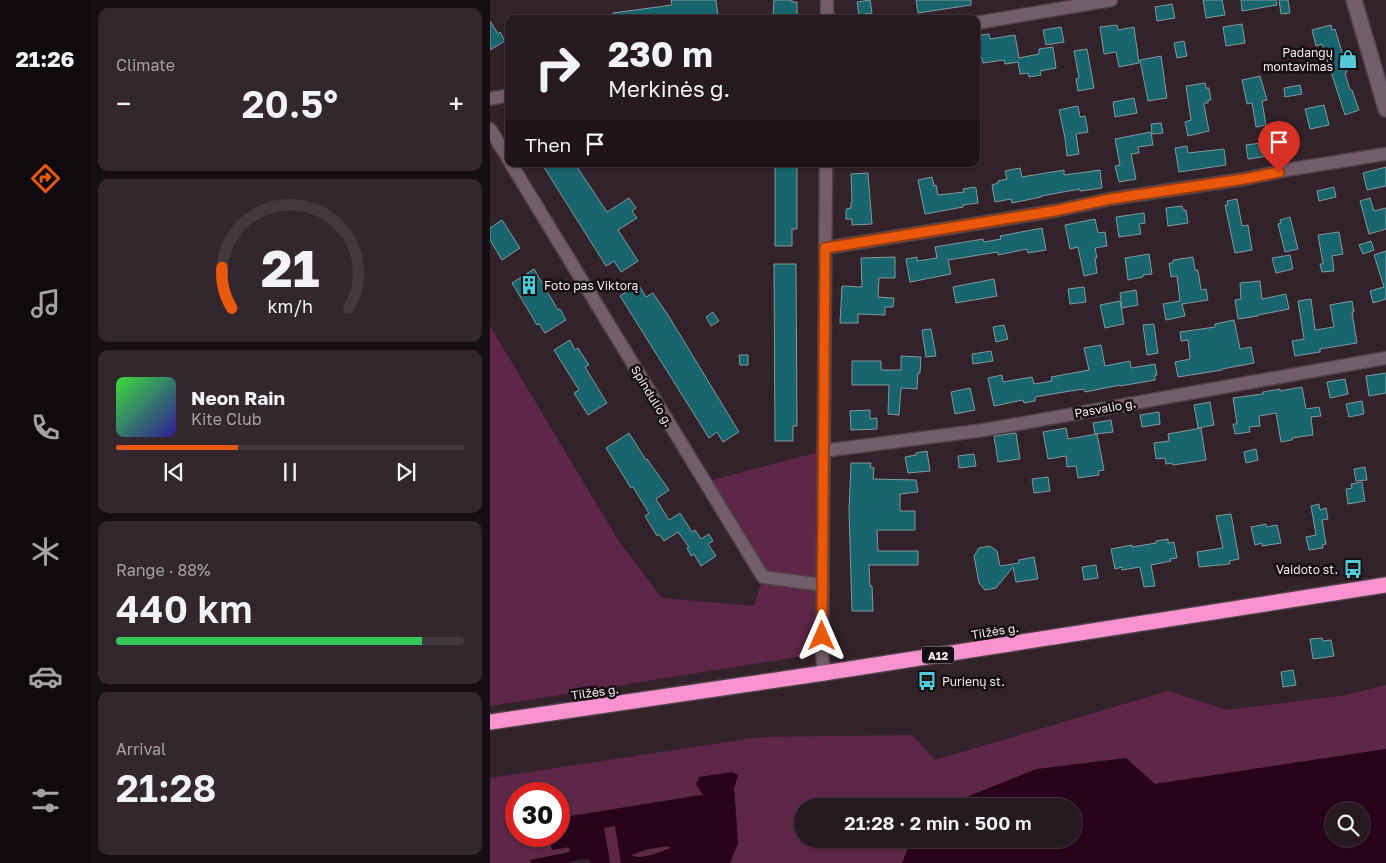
<!DOCTYPE html>
<html lang="en">
<head>
<meta charset="utf-8">
<style>
	body { margin:0; font-family:"Golos Text",sans-serif; background:#32272d; color:#f1f3f6; height:100vh; display:flex; flex-direction:column; font-size:19px; white-space:nowrap }
	* { box-sizing:border-box; margin:0 }
	p { font-size:16px; color:#a4a1a5 }
	.icon { flex:none; width:28px; height:28px; fill:none; stroke:currentColor; stroke-width:2; stroke-linecap:round; stroke-linejoin:round }
	.map { position:relative; flex:1; overflow:hidden }
	.details { display:flex; flex-direction:column; gap:8px; padding:8px; background:#150e12; width:400px }
	.details>* { flex:none }
	.banner { position:absolute; left:15px; top:15px; width:475px; height:152px; border-radius:10px; box-shadow:0 1px 4px #0004,0 0 0 1px #42383e; background:#261a20; color:#f1f3f6; overflow:hidden }
	.tools { position:absolute; left:835px; top:802px; display:grid; gap:10px }
	.tools a { display:grid; place-items:center; width:45px; height:45px; border-radius:50%; background:#261a20; box-shadow:0 1px 4px #0004,0 0 0 1px #42383e; font-size:25px }
	.speed { position:absolute; left:15px; top:782px; display:flex; gap:10px; font-size:25px; font-weight:700; text-align:center }
	.speed>* { display:grid; place-content:center; width:65px; height:65px; border-radius:50%; background:#261a20; box-shadow:0 1px 4px #0004,0 0 0 1px #42383e; line-height:1 }
	.speed .limit { border:8px solid #d22; background:#fff; color:#111 }
	.pin { position:absolute; display:grid; place-items:center; width:42px; height:42px; color:#fff; margin:-51px -21px; border-radius:50% 50% 50% 0; rotate:-45deg; box-shadow:0 0 5px #0007 }
	.pin .icon { rotate:45deg }
	.me { position:absolute; width:55px; margin:-28px; rotate:0deg; stroke-linejoin:round; filter:drop-shadow(0 0 4px #0008) }
	.turn { display:flex; align-items:center; gap:18px; height:105px; padding:0 20px; font-size:22px }
	.turn .icon { width:65px; height:65px; stroke-width:2.5 }
	.turn b { display:block; font-size:35px; line-height:42px }
	.then { display:flex; align-items:center; height:48px; padding:0 20px; background:#0003; gap:10px; font-size:19px }
	.big { font-size:38px; font-weight:600; line-height:1.1 }
	.details .widget { flex:1; display:flex; flex-direction:column; justify-content:center; gap:8px; min-width:0; padding:0 18px; border-radius:10px; background:#32272d }
	.details .dial { align-items:center; gap:0 }
	.dial svg { height:130px; overflow:visible; fill:none; stroke:#42383e; stroke-width:7; stroke-linecap:round; text-anchor:middle }
	.dial text { fill:#f1f3f6; stroke:none }
	.song { display:flex; align-items:center; gap:15px }
	.cover { width:60px; height:60px; border-radius:8px; background:linear-gradient(135deg,hsl(120 70% 55%),hsl(250 70% 35%)) }
	.played { height:5px; border-radius:2px; background:linear-gradient(90deg,#ea580c 35%,#42383e 35%) }
	.keys { display:flex; justify-content:space-around; direction:ltr }
	.heat { display:flex; justify-content:space-between; align-items:center; font-size:28px; direction:ltr }
	.charge { height:8px; border-radius:4px; background:linear-gradient(90deg,#34c759 88%,#42383e 0) }
	.trip { position:absolute; left:304px; top:798px; width:288px; height:50px; border-radius:25px; background:#261a20; box-shadow:0 1px 4px #0004,0 0 0 1px #42383e; font-weight:600; line-height:50px; text-align:center }
	main { display:flex; flex:1; min-height:0 }
	.dock { display:flex; flex-direction:column; width:90px; justify-content:space-around; align-items:center; background:#0f0a0d; color:#a4a1a5 }
	.dock .icon { width:35px; height:35px }
	.dock .active { color:#ea580c }
	.dock b { font-size:22px; color:#f1f3f6 }
	.map>svg:first-child { display:block }
	.green { fill:#5e2747 }
	.water { fill:#29031b; fill-rule:evenodd }
	.building { fill:#19656d; stroke:#809a9d }
	.lines { fill:none; stroke-linecap:round; stroke-linejoin:round }
	.street-casing { stroke:#4f4148; stroke-width:15 }
	.secondary-casing { stroke:#4f4148; stroke-width:18 }
	.highway-casing { stroke:#4f4148; stroke-width:18 }
	.street { stroke:#725e68; stroke-width:12 }
	.secondary { stroke:#725e68; stroke-width:15 }
	.highway { stroke:#fd93ce; stroke-width:15 }
	.route-casing { stroke:#983908; stroke-width:12 }
	.route { stroke:#ea580c; stroke-width:9 }
	.labels { text-anchor:middle; dominant-baseline:central; stroke-width:5; stroke-linejoin:round; paint-order:stroke }
	.shield { fill:#150e12; stroke:#b2a8ad; stroke-width:1 }
	.shield-label { font-size:11px; font-weight:bold; fill:#f6eaf0 }
	.poi-label { font-size:12px; fill:#f6eaf0; stroke:#150e12; text-anchor:end }
	.street-label { font-size:12px; fill:#f6eaf0; stroke:#150e12 }
</style>
</head>
<body>
<main>
<nav class="dock">
<b>21:26</b>
<svg class="icon active" aria-label="directions" viewBox="0 0 24 24"><path d="M12 3l9 9-9 9-9-9zM9 14v-3h6M13 9l2 2-2 2"/></svg>
<svg class="icon" aria-label="music" viewBox="0 0 24 24"><path d="M9 18V5l10-2v13"/><circle cx="6" cy="18" r="3"/><circle cx="16" cy="16" r="3"/></svg>
<svg class="icon" aria-label="phone" viewBox="0 0 24 24"><path d="M5 4h4l2 5-3 2q2 4 5 5l2-3 5 2v4C11 20 4 13 5 4z"/></svg>
<svg class="icon" aria-label="climate" viewBox="0 0 24 24"><path d="M12 3v18M4 7l16 10M4 17L20 7"/></svg>
<svg class="icon" aria-label="car" viewBox="0 0 24 24"><path d="M5 17H2v-5l4-1 3-4h7l3 4 3 1v5h-3M9 17h6M6 11h13"/><circle cx="7" cy="17" r="2"/><circle cx="17" cy="17" r="2"/></svg>
<svg class="icon" aria-label="filters" viewBox="0 0 24 24"><path d="M4 7h16M4 17h16"/><circle cx="9" cy="7" r="2"/><circle cx="15" cy="17" r="2"/></svg>
</nav>
<section class="details">
<div class="widget"><p>Climate</p>
<div class="heat"><a>−</a><b class="big">20.5°</b><a>+</a></div>
</div>
<div class="widget dial"><svg viewBox="0 0 100 80">
<path d="M14 69A42 42 0 1 1 86 69"/>
<path d="M14 69A42 42 0 0 1 8 44" stroke="#ea580c"/>
<text x="50" y="56" font-size="32" font-weight="700">21</text>
<text x="50" y="72" font-size="11">km/h</text>
</svg></div>
<div class="widget">
<div class="song"><i class="cover"></i><div><b>Neon Rain</b><p>Kite Club</p></div></div>
<div class="played"></div>
<div class="keys"><svg class="icon" aria-label="previous" viewBox="0 0 24 24"><path d="M18 5L8 12l10 7zM5 5v14"/></svg><svg class="icon" aria-label="pause" viewBox="0 0 24 24"><path d="M8 5v14M16 5v14"/></svg><svg class="icon" aria-label="next" viewBox="0 0 24 24"><path d="M6 5l10 7-10 7zM19 5v14"/></svg></div>
</div>
<div class="widget"><p>Range · 88%</p><b class="big">440 km</b><div class="charge"></div></div>
<div class="widget"><p>Arrival</p><b class="big">21:28</b></div>
</section>
<div class="map">
<svg width="896" height="863" viewBox="0 0 896 863">
	<rect width="100%" height="100%" fill="#32222a"/>
	<path class="green" d="M0,326l128,214 44,58 92,8 9,-29 -58,-95 118,-31 -1,202 -332,53z
		M896,685v64l-231,35 -118,-15 -93,37h-142v33h110l-10,24h-172l8,-20 -4,-56 2,-2v-5l-32,14 -145,24v-24h-43v42h33l3,14 17,-3 1,5 -39,8v3h-41v-85l270,-41 152,-2 23,25 233,-69 59,19 120,-15z
		M125,826l6,37h-11l-6,-35z
		M179,846l3,2c-13,3 -30,13 -42,7l18,-6z"/>
	<path class="water" d="M896,749v114h-484l10,-24h160v-33h-128l93,-37 89,-11 29,26zM844,811h27v28h-27z
		M242,772l6,3 -4,13 4,55 -8,20h-109l-6,-37 -11,2 6,35h-20v-3l-7,-1 -18,4h-34l-1,-3 40,-8 -1,-5 -17,3 -3,-14h10v-18l144,-23 -7,-11 3,-7zM178,846l3,2c-12,4 -29,13 -40,7l17,-6z"/>
	<path class="building" d="M181,0h45l2,17 -16,2h-89v-6l59,-8z
		M284,0h18v2h5v15l-24,-1z
		M380,0l2,13 -13,2 -2,-13z
		M426,0h55v5l-53,8z
		M713,0h19l3,15 -19,3z
		M751,0h35l1,5 -35,6z
		M789,0h9l2,13 -9,1z
		M682,4l3,14 -18,3 -2,-14z
		M0,21l8,13 2,-2 5,9 -15,9z
		M752,24l3,19 -19,3 -3,-19z
		M627,25l1,5 16,-3 5,36 -20,4 -3,-15 -12,2 -4,-27z
		M841,25l1,5 3,-1 8,26 8,-2 3,10 -9,2 2,7 -2,1 5,17h2l7,20 -14,5 -23,-71 -6,2 -4,-16z
		M571,27l3,15 -18,3 -3,-15z
		M499,34l1,5 25,-4 4,23 20,-4v-5l14,-2 3,21 -16,3 1,4 -12,2 -1,-4 -8,1 -2,-12 -13,2 -1,-4 -21,3 -1,-5 -6,1v-23z
		M694,41l3,15 -10,2 -3,-15z
		M597,49l7,39 -16,3 -2,-12 3,-1 -5,-27z
		M671,56l6,42 -19,3 -8,-41z
		M770,76l7,24 -5,1 4,24 -10,2 -4,-24 -5,1 -5,-24z
		M715,83l1,5h3l2,12h-3v3h-4v2l5,26 -21,5 -3,-14 6,-2 -5,-34z
		M810,85l2,9 -17,3 -1,-9z
		M644,98l3,15 -22,4 -2,-15z
		M834,105l5,20 -19,4 -5,-20z
		M588,106l2,11 5,-1 3,16 -12,2 3,20 -12,2 -2,-18 -6,-28z
		M671,123l2,10 -11,1 -1,-10z
		M661,132l2,13 -15,2 1,6 -8,1 5,25 -17,3 -4,-16 5,-1 -5,-26z
		M802,132l4,20 -48,7 -2,-14 30,-4 -1,-6z
		M697,146l1,7 36,-4 2,16 -47,7 -4,-24z
		M52,164h33l32,48 22,-14 7,10 -4,3 5,7 -19,12 20,31 -17,11 -7,-11 -8,5z
		M285,164h22v65h-5v17h-17z
		M896,167v19l-19,4 -4,-17z
		M530,168l2,9 42,-7v5l36,-5 2,18 -22,3v-2l-39,7v1l-29,6 -1,-4 -16,3 -3,-17 6,-2v-2l9,-2 -2,-8z
		M378,173l4,51 -20,1v-6h-6v-10l5,-1v-6h1l-1,-28z
		M442,177l2,9 2,-1 2,10 26,-3 -1,-3 11,-2 2,1 2,15 -15,2v2l-38,7 -7,-34z
		M844,187l2,10 -17,4 -2,-10z
		M880,198l4,13 12,-3v21l-17,5 -9,-33z
		M747,199l5,27 6,-1 4,25 -17,3 -10,-48h3l-1,-4z
		M692,206l1,4h3l2,13 -20,3 -2,-18z
		M654,213l1,10 -6,1 2,10 -22,3 -3,-20z
		M800,217l8,32 -13,3 -7,-28 3,-1 -1,-3z
		M605,219l3,14 7,-1 2,14 -12,2 2,10h-2l2,15 -13,3 -6,-29 -8,2 -5,-24z
		M12,220l18,28 -18,12 -12,-20v-12z
		M552,228l4,22 -18,3 -1,-4 -29,6v-3l-50,8 3,14 -41,8 -4,-23 11,-2v4l20,-3 -2,-11 48,-8 1,3 17,-3 -1,-3z
		M849,232l4,22 -11,2 2,15 -12,1 -2,-8h3l-5,-29z
		M881,241l3,9 -11,4 -4,-9z
		M896,251v48l-13,4 -3,-12 14,-4 -10,-32z
		M659,254l3,20 -9,1v2l-15,3 -3,-22z
		M800,255l3,14 -17,4 -4,-15z
		M405,257v21h-16l-1,19 16,1 -1,9h-8v8l-27,-1v9h-18l2,-37 20,1 -1,-29z
		M703,257l2,13h3l3,20 5,-1 2,11 -26,4 3,12 -19,4 -3,-16 17,-3 -3,-25 -6,1 -2,-14h4v-3z
		M284,264h22l1,162h-4v15h-18z
		M44,269l24,41 2,-1 6,11 -21,13 -6,-9 -2,1 -25,-42z
		M504,279l3,17 -41,7 -3,-16z
		M770,281l2,18 24,-5 3,15 -31,6v1l-20,3 -3,-19 6,-1 -1,-16z
		M148,284l8,13 7,-4 15,22 71,117 -16,10 -6,-10 -8,6 -89,-142z
		M594,287l2,15 -16,2 -2,-15z
		M646,290l2,15 -16,3 -2,-15z
		M821,299l4,31 19,-3 -4,-22 22,-4 2,11h-2l5,31 -37,6v3l-25,4 -3,-15 12,-2 -6,-38z
		M630,301l4,23 -19,4 -5,-23z
		M223,312l6,9 -8,5 -5,-9z
		M744,320l6,29 11,-2 3,16 -32,6v1l-44,7 -3,-15 15,-3 -2,-19 -7,1 -1,-9 35,-5v-3z
		M664,324l4,29 -11,2 -4,-30z
		M514,325l4,14 -12,3 -3,-15z
		M441,329l5,27 -10,1 -4,-27z
		M80,340l5,10 3,-2 11,17 -4,2 22,36 -19,12 -14,-22 5,-3 -25,-40z
		M611,345l4,21 25,-5 1,7 24,-4 2,11h-2v5l-35,6v-1l-35,7 -1,-3 -20,3 -29,5v4l-11,2 -1,-3 -29,6 -6,-28 14,-3 1,7 29,-5 2,7 18,-3 -1,-4 38,-7 -5,-22z
		M501,351l2,10 -20,3 -1,-10z
		M249,355h9v10h-8z
		M411,356l20,1 -1,16h-2l-1,16 -16,-1 -2,27 -11,-1 1,-29h-37v-24h29v9h20z
		M896,373v20l-17,3 -3,-20z
		M855,379l3,15 -18,4 -3,-16z
		M812,387l4,22 13,-2 2,9 -10,1 2,18 -21,3v2l-11,2 -5,-29 -17,3 1,10 -11,1 1,5 -15,2 -2,-10h4l-4,-26 30,-4v-2l17,-3v2z
		M480,388l5,22 -20,4 -4,-22z
		M872,401l2,13 -15,3 -3,-13z
		M720,402l4,23 -16,3 -4,-23z
		M380,410v9l7,-1v11l-26,1 -1,-19z
		M669,412l1,12 -18,3 -2,-12z
		M621,420l2,12 -18,2 -2,-11z
		M576,428l2,11 29,-5 7,36 -6,1 1,4 -21,3 -2,-12 -9,1 -1,-11 -18,3 -5,-27z
		M711,428l5,32 -33,5 -1,-2 -6,1 -1,-6 -9,1 -2,-16 15,-2 -1,-7z
		M139,433l17,27 1,-1 22,31 -13,9 13,21 11,-7 12,19 3,-2 6,9 8,-5 4,7 -5,3 8,12 -15,10 -7,-12 -3,2 -4,-8 2,-1 -11,-15 -14,9 -5,-7 -2,2 -12,-20 4,-3 -16,-26 -2,1 -25,-40z
		M526,433l4,26 -22,3 -4,-26z
		M766,449l2,11 -12,3 -2,-11z
		M437,451l3,20 -22,2 -3,-16 11,-2v-2z
		M484,454l2,12 -17,2 -1,-12z
		M361,463h20l-1,4 4,1 -1,11 43,1 2,12 -18,2v17h15v19h-38l1,21h40v14h-49l1,21h2l1,25h-21l-3,-100z
		M875,467l2,13 -11,1 -2,-12z
		M558,477l2,14 -16,2 -2,-14z
		M872,482l3,19 -17,3 -2,-15 6,-1 -1,-4z
		M829,504l1,6 6,-2 2,11 -6,1 4,24 -4,1 1,3 -14,2 -3,-13 10,-2 -5,-29z
		M741,514l8,45 -10,2 1,3 -31,3 -2,-15 26,-4 -7,-32z
		M776,524v3l11,-2 4,18 -19,3v-3l-7,2 -4,-18z
		M678,539v4l6,-1 3,16 -7,1 1,2 -20,4 4,21 -11,1 -4,-20 -18,3v-3l-7,2 -4,-20 21,-4v2l24,-4v-2z
		M500,546l7,5 3,15 19,-3v-3l15,-3 4,22 -22,3 -3,-15 -17,21 -11,2 -6,-7 -5,-27 5,-8z
		M606,565l2,13 -14,2 -2,-13z
		M832,638l1,3 8,-1 3,16 -21,3 -3,-20z
		M803,670l3,15 -13,2 -2,-15z"/>
	<g class="lines">
		<g class="street-casing">
			<path id="street" d="M337,19v-19
				M486,23l135,-23
				M0,99l19,-4
				M0,129l19,31
				M21,164l252,413 60,8
				M335,248l229,-37 56,-12 134,-20 48,-10 94,-15
				M333,451l161,-21 402,-72
				M334,673l-2,-20 4,-489"/>
		</g>
		<g class="secondary-casing">
			<path id="secondary" d="M864,0l32,109"/>
		</g>
		<g class="highway-casing">
			<path id="highway" d="M0,722l334,-49 562,-88"/>
		</g>
		<use href="#street" class="street"/>
		<use href="#secondary" class="secondary"/>
		<use href="#highway" class="highway"/>
	</g>
	<g class="lines">
		<g class="route-casing">
			<path id="route" d="M332,636l3,-388 229,-37 56,-12 134,-20 35,-7"/>
		</g>
		<use href="#route" class="route"/>
	</g>
	<defs>
		<g id="shop-bare" transform="scale(1.5)"><path d="M-5-2.5h2.3a2.7 3.5 0 0 1 5.4 0H5L5.5 6h-11ZM-1.5-2.5h3a1.5 2.3 0 0 0-3 0Z" fill="#52cbd9" stroke="#150e12" stroke-width="2.5" paint-order="stroke"/></g>
		<g id="building-bare" transform="scale(1.5)"><path d="M-4-6H4V6H1V3H-1V6H-4ZM-2.5-4.3h1.7v1.8h-1.7ZM.8-4.3h1.7v1.8H.8ZM-2.5-1h1.7V.8h-1.7ZM.8-1h1.7V.8H.8Z" fill="#52cbd9" stroke="#150e12" stroke-width="2.5" paint-order="stroke"/></g>
		<g id="bus-bare" transform="scale(1.5)"><path d="M-5-6H5V4H4V6H2V4H-2V6H-4V4H-5ZM-3.5-4V0h7V-4ZM-3.5 1.2v1.5H-2V1.2ZM2 1.2v1.5H3.5V1.2Z" fill="#52cbd9" stroke="#150e12" stroke-width="2.5" paint-order="stroke"/></g>
	</defs>
	<g fill-rule="evenodd">
		<use href="#shop-bare" x="858" y="59"/>
		<use href="#building-bare" x="39" y="285"/>
		<use href="#bus-bare" x="863" y="569"/>
		<use href="#bus-bare" x="437" y="681"/>
	</g>
	<g class="labels">
		<rect class="shield" x="432" y="646.5" width="32" height="17" rx="4"/>
		<g class="shield-label">
			<text x="448" y="655">A12</text>
		</g>
		<g class="poi-label">
			<text x="843" y="52">Padangų<tspan x="843" dy="14">montavimas</tspan></text>
			<text x="54" y="285" text-anchor="start">Foto pas Viktorą</text>
			<text x="848" y="569">Vaidoto st.</text>
			<text x="452" y="681" text-anchor="start">Purienų st.</text>
		</g>
		<g class="street-label">
			<text transform="translate(162 396) rotate(59)">Spindulio g.</text>
			<text transform="translate(615 408) rotate(-10)">Pasvalio g.</text>
			<text transform="translate(505 631) rotate(-9)">Tilžės g.</text>
			<text transform="translate(105 692) rotate(-8)">Tilžės g.</text>
		</g>
	</g>
</svg>
<div class="tools">
<a><svg class="icon" aria-label="search" viewBox="0 0 24 24"><circle cx="10" cy="10" r="6"/><path d="M15 15l6 6"/></svg></a>
</div>
<div class="speed"><div class="limit">30</div></div>
<div class="pin" style="left:789px;top:172px;background:#d93025"><svg class="icon" aria-label="arrive" viewBox="0 0 24 24"><path d="M6 21V4h12l-3 4 3 4H6"/></svg></div>
<svg class="me" style="left:332px;top:636px" viewBox="-20 -20 40 40"><path d="M0-17L14 15 0 8-14 15z" fill="#ea580c" stroke="#fff" stroke-width="4"/></svg>
<div class="trip">21:28 · 2 min · 500 m</div>
<div class="banner">
<div class="turn"><svg class="icon" aria-label="right" viewBox="0 0 24 24"><path d="M7 20v-9h11M14 6l5 5-5 5"/></svg><div><b>230 m</b>Merkinės g.</div></div>
<div class="then">Then<svg class="icon" aria-label="arrive" viewBox="0 0 24 24"><path d="M6 21V4h12l-3 4 3 4H6"/></svg></div>
</div>
</div>
</main>
</body>
</html>
